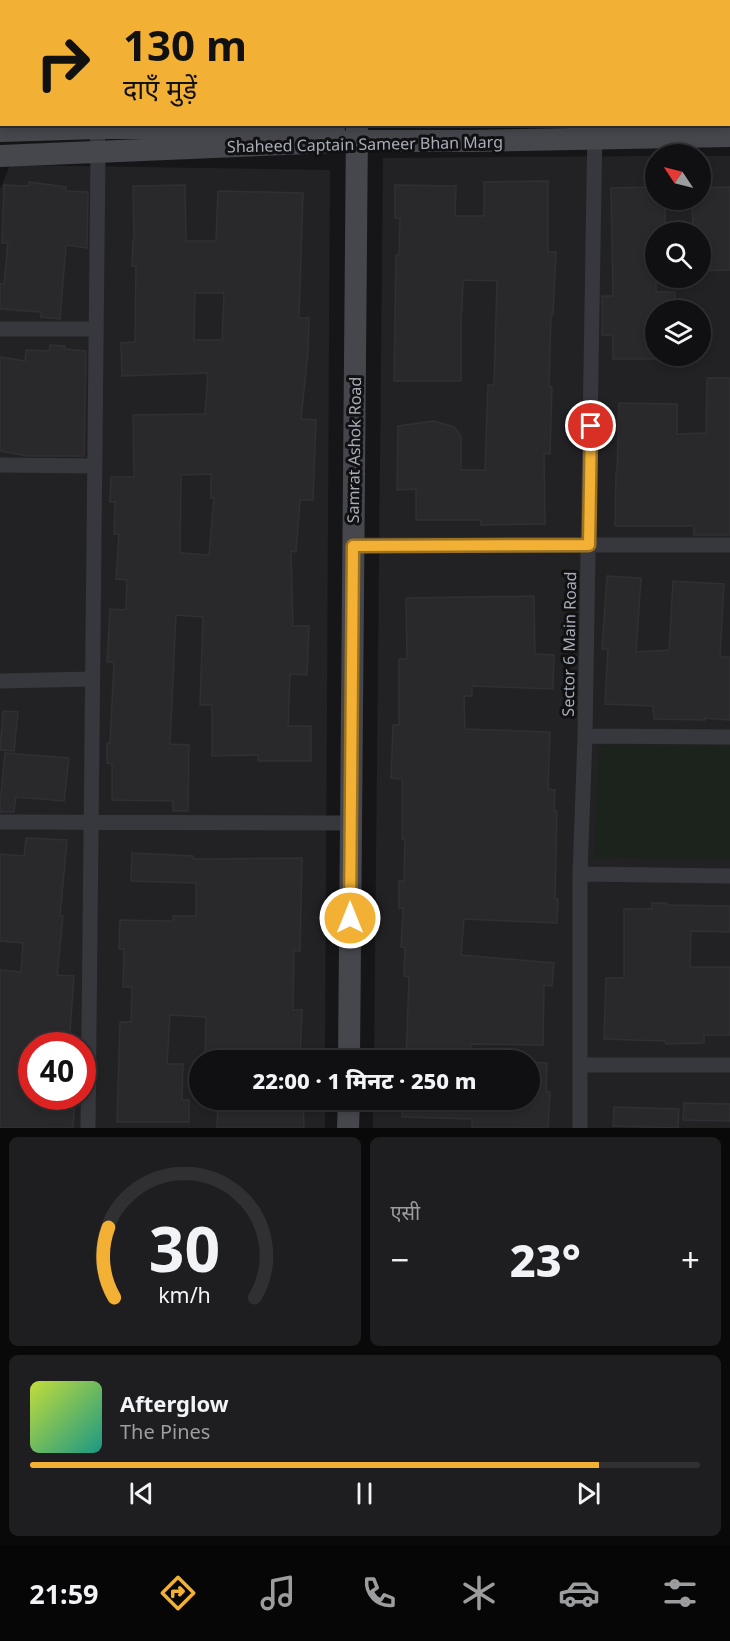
<!DOCTYPE html>
<html lang="hi">
<head>
<meta charset="utf-8">
<style>
	body { margin:0; font-family:"Noto Sans","Noto Sans Devanagari",sans-serif; background:#1e1e20; color:#f1f3f6; height:100vh; display:flex; flex-direction:column; font-size:22px; white-space:nowrap }
	* { box-sizing:border-box; margin:0 }
	p { font-size:20px; color:#9c9d9f }
	.icon { flex:none; width:33px; height:33px; fill:none; stroke:currentColor; stroke-width:2; stroke-linecap:round; stroke-linejoin:round }
	.map { position:relative; height:1128px; overflow:hidden }
	.side { display:flex; flex-direction:column; gap:9px; padding:9px; background:#09090a; flex:1 }
	.side>* { flex:none }
	.banner { position:absolute; left:0px; top:0px; width:730px; height:126px; box-shadow:0 3px 9px #0003,0 0 0 2px #303032; background:#f2b134; color:#111; overflow:hidden }
	.needle { width:39px; rotate:305deg }
	.buttons { position:absolute; left:645px; top:144px; display:grid; gap:12px }
	.buttons a { display:grid; place-items:center; width:66px; height:66px; border-radius:50%; background:#101012; box-shadow:0 3px 9px #0003,0 0 0 2px #303032; font-size:30px }
	.speed { position:absolute; left:18px; top:1032px; display:flex; gap:12px; font-size:30px; font-weight:700; text-align:center }
	.speed>* { display:grid; place-content:center; width:78px; height:78px; border-radius:50%; background:#101012; box-shadow:0 3px 9px #0003,0 0 0 2px #303032; line-height:1 }
	.speed .limit { border:9px solid #d22; background:#fff; color:#111 }
	.pin { position:absolute; display:grid; place-items:center; width:51px; height:51px; color:#fff; margin:-26px; border:3px solid #fff; border-radius:50%; box-shadow:0 2px 6px #0007 }
	.me { position:absolute; width:66px; margin:-33px; rotate:0deg; stroke-linejoin:round; filter:drop-shadow(0 0 4px #0008) }
	.turn { display:flex; align-items:center; gap:21px; height:126px; padding:0 24px; font-size:27px }
	.turn .icon { width:78px; height:78px; stroke-width:2.5 }
	.turn b { display:block; font-size:42px; line-height:51px }
	.big { font-size:45px; font-weight:800; line-height:1.1 }
	.side .card { flex:1; display:flex; flex-direction:column; justify-content:center; gap:9px; min-width:0; padding:0 21px; border-radius:9px; background:#1e1e20 }
	.side .dial { align-items:center; gap:0 }
	.dial svg { height:156px; overflow:visible; fill:none; stroke:#303032; stroke-width:7; stroke-linecap:round; text-anchor:middle }
	.dial text { fill:#f1f3f6; stroke:none }
	.song { display:flex; align-items:center; gap:18px }
	.cover { width:72px; height:72px; border-radius:9px; background:linear-gradient(135deg,hsl(70 70% 55%),hsl(170 70% 35%)) }
	.played { height:6px; border-radius:3px; background:linear-gradient(90deg,#f2b134 85%,#303032 85%) }
	.keys { display:flex; justify-content:space-around; direction:ltr }
	.heat { display:flex; justify-content:space-between; align-items:center; font-size:33px; direction:ltr }
	.side .tiles { flex:1; display:grid; gap:9px; grid-template-columns:1fr 1fr }
	.card:last-child { grid-column:span 2 }
	.trip { position:absolute; left:189px; top:1050px; width:351px; height:60px; border-radius:30px; background:#101012; box-shadow:0 3px 9px #0003,0 0 0 2px #303032; font-weight:800; line-height:60px; text-align:center }
	.tab-bar { display:flex; height:96px; justify-content:space-around; align-items:center; background:#060607; color:#9c9d9f }
	.tab-bar .icon { width:42px; height:42px }
	.tab-bar .current { color:#f2b134 }
	.tab-bar b { font-size:27px; color:#f1f3f6 }
	.map>svg:first-child { display:block }
	.built { fill:#222225; fill-rule:evenodd }
	.green { fill:#1c231d }
	.building { fill:#29292c; stroke:#303034; stroke-width:1.5; fill-rule:evenodd }
	.lines { fill:none; stroke-linecap:round; stroke-linejoin:round }
	.street { stroke:#37383d; stroke-width:15 }
	.secondary { stroke:#45474d; stroke-width:22 }
	.route-casing { stroke:#9d7322; stroke-width:15 }
	.route { stroke:#f2b134; stroke-width:10 }
	.labels { text-anchor:middle; dominant-baseline:central; stroke-width:6; stroke-linejoin:round; paint-order:stroke }
	.street-label { font-size:16px; fill:#a8adb8; stroke:#111113 }
</style>
</head>
<body>
<div class="map">
<svg width="730" height="1128" viewBox="0 0 730 1128">
	<rect width="100%" height="100%" fill="#161618"/>
	<path class="built" d="M90,0h640v94l-1,-92h-640z
		M655,156l1,44h44l1,-44h29v972h-357v-28h157v-40h-156l9,-902zM656,232h44v46h-44zM656,310h44v46h-44z
		M10,165l320,5 -5,890h-125v40h125v28h-325v-939zM32,1046h50v50h-50z"/>
	<path class="green" d="M599,745l131,1v114l-136,-3z"/>
	<path class="building" d="M548,181v71h8l-3,63h-2l-2,72h3l-2,67 -6,-1 1,71 -64,1v-5h-65v-31l-19,1 1,-64 36,-5 20,6 7,9v34h24l3,-85h6l3,-104 -34,-1 -1,32h-1v69h-67l2,-126h3l1,-37h-5v-33l61,1 -1,30h29v-34z
		M29,182l37,5v4l22,1 -1,56 -21,-3 -6,74 -19,-2v-5l-41,-3v-25h4l4,-41h-6l2,-58 25,1z
		M185,185l1,56h30l2,-50 85,2 -4,125h10l-1,34 -7,67 15,1 -3,80h-13l-4,52 -5,-1 2,75h16l-2,49 -17,-1 -2,52h23v35h-53v-6l-46,1v-51h-12l3,-88 -27,-2 -6,129 19,1 -1,66h-15v-10l-61,-1v-36l-5,-1v-20h3l4,-81h-7l3,-53 16,1 1,-30 -11,-1 3,-45h-5l1,-32h-5l1,-25h23l-1,-62 72,-1 3,-41 -86,3 -1,-33 14,-1 1,-76h-4l1,-26h1l-1,-54zM195,293h29l-2,47h-28zM211,474v24h3l-5,57 -29,-2 1,-78z
		M656,187v13h9v32h-9v60h19v18h-19v49h-43v-24h-11v-39h11l-2,-108z
		M730,187v83l-30,1v-39h-7l-1,-32h8v-12z
		M50,345l15,1 -1,3 22,2 -2,105h-57l-27,-5v-94l25,4 1,-11 23,1z
		M707,378h23v157h-36v-9h-79l1,-54h1l2,-69 58,1v30l29,-1z
		M607,576l34,2 -5,74 33,-2 4,-69 51,3 -4,73h10v63l-25,-2v2l-51,-1 -1,-13 -48,-2 3,-55h-6z
		M534,596l1,58 19,1 -1,34 -81,-3v10h-8l1,33 85,3 -2,57 7,1 -1,21h3l-2,88h3l-1,24 -93,-4 -3,36 93,8 -2,23 -8,-1 -1,60 -72,-1 -1,16h-64l3,-83 -5,-1 1,-29h-4l2,-39h-4v-27h5l1,-42h-3v-60l-11,-1 2,-53h6v-66h8l-1,-61z
		M3,711l15,1 -4,39 -14,-1z
		M5,753l64,5 -5,43 -48,-4 -2,15h-14v-19h1z
		M26,838l41,2 -7,76h3l-6,59 17,1 -5,69 -37,-2v53h43l-2,32h-73v-158l21,2 2,-29 -23,-2v-87l24,2z
		M132,853l61,3v3l109,-1 -2,93 -6,-1 -1,60h9l-2,50h-95l1,-43 -36,-2 -3,49h16l-1,36h7v22h-72l3,-100h11l1,-35h-9l1,-38h-5l1,-29 53,1v-5h23v-33l-65,-2z
		M652,903h15v2l63,1v26l-39,-1 -1,36h40v68h-26v8l-38,1 -1,-3 -61,-2 2,-61h18v-69h28z
		M530,1062l17,1 -1,29h4l-2,36h-76v-9l-70,-2v-17h128z
		M218,1100h85l1,28h-87z
		M684,1103l46,1v17l-47,-1z
		M614,1107l65,2 -1,19 -65,-2z"/>
	<g class="lines">
		<path class="street" d="M0,329h96
			M0,465l95,1
			M353,545h377
			M0,681l93,-2
			M585,736l145,1
			M0,822l351,1
			M580,874l150,2
			M581,1065h149
			M88,1128l10,-977 -1,-23
			M580,1128v-254l5,-138 10,-612"/>
		<path class="secondary" d="M729,119h1
			M0,131l97,-3h237
			M0,156l357,-15h113l260,-5
			M349,1060l8,-933
			M348,1128l1,-28"/>
	</g>
	<g class="lines">
		<g class="route-casing">
			<path id="route" d="M350,918l3,-372 236,-1 2,-119"/>
		</g>
		<use href="#route" class="route"/>
	</g>
	<g class="labels">
		<g class="street-label">
			<text transform="translate(365 144) rotate(-1)">Shaheed Captain Sameer Bhan Marg</text>
			<text transform="translate(354 450) rotate(-89)">Samrat Ashok Road</text>
			<text transform="translate(569 644) rotate(-89)">Sector 6 Main Road</text>
		</g>
	</g>
</svg>
<div class="buttons">
<a><svg class="needle" viewBox="-14 -14 28 28"><path d="M0-13l5 13h-10z" fill="#e53935"/><path d="M0 13l5-13h-10z" fill="#9c9d9f"/></svg></a>
<a><svg class="icon" aria-label="search" viewBox="0 0 24 24"><circle cx="10" cy="10" r="6"/><path d="M15 15l6 6"/></svg></a>
<a><svg class="icon" aria-label="layers" viewBox="0 0 24 24"><path d="M12 4l9 5-9 5-9-5zM3 14l9 5 9-5"/></svg></a>
</div>
<div class="speed"><div class="limit">40</div></div>
<div class="pin" style="left:591px;top:426px;background:#d93025"><svg class="icon" aria-label="arrive" viewBox="0 0 24 24"><path d="M6 21V4h12l-3 4 3 4H6"/></svg></div>
<svg class="me" style="left:350px;top:918px" viewBox="-20 -20 40 40"><circle r="17" fill="#f2b134" stroke="#fff" stroke-width="3"/><path d="M0-11L8 9 0 5-8 9z" fill="#fff"/></svg>
<div class="trip">22:00 · 1 मिनट · 250 m</div>
<div class="banner">
<div class="turn"><svg class="icon" aria-label="right" viewBox="0 0 24 24"><path d="M7 20v-9h11M14 6l5 5-5 5"/></svg><div><b>130 m</b>दाएँ मुड़ें</div></div>
</div>
</div>
<section class="side">
<div class="tiles">
<div class="card dial"><svg viewBox="0 0 100 80">
<path d="M14 69A42 42 0 1 1 86 69"/>
<path d="M14 69A42 42 0 0 1 11 33" stroke="#f2b134"/>
<text x="50" y="56" font-size="32" font-weight="700">30</text>
<text x="50" y="72" font-size="11">km/h</text>
</svg></div>
<div class="card"><p>एसी</p>
<div class="heat"><a>−</a><b class="big">23°</b><a>+</a></div>
</div>
<div class="card">
<div class="song"><i class="cover"></i><div><b>Afterglow</b><p>The Pines</p></div></div>
<div class="played"></div>
<div class="keys"><svg class="icon" aria-label="previous" viewBox="0 0 24 24"><path d="M18 5L8 12l10 7zM5 5v14"/></svg><svg class="icon" aria-label="pause" viewBox="0 0 24 24"><path d="M8 5v14M16 5v14"/></svg><svg class="icon" aria-label="next" viewBox="0 0 24 24"><path d="M6 5l10 7-10 7zM19 5v14"/></svg></div>
</div>
</div>
</section>
<nav class="tab-bar">
<b>21:59</b>
<svg class="icon current" aria-label="directions" viewBox="0 0 24 24"><path d="M12 3l9 9-9 9-9-9zM9 14v-3h6M13 9l2 2-2 2"/></svg>
<svg class="icon" aria-label="music" viewBox="0 0 24 24"><path d="M9 18V5l10-2v13"/><circle cx="6" cy="18" r="3"/><circle cx="16" cy="16" r="3"/></svg>
<svg class="icon" aria-label="phone" viewBox="0 0 24 24"><path d="M5 4h4l2 5-3 2q2 4 5 5l2-3 5 2v4C11 20 4 13 5 4z"/></svg>
<svg class="icon" aria-label="climate" viewBox="0 0 24 24"><path d="M12 3v18M4 7l16 10M4 17L20 7"/></svg>
<svg class="icon" aria-label="car" viewBox="0 0 24 24"><path d="M5 17H2v-5l4-1 3-4h7l3 4 3 1v5h-3M9 17h6M6 11h13"/><circle cx="7" cy="17" r="2"/><circle cx="17" cy="17" r="2"/></svg>
<svg class="icon" aria-label="filters" viewBox="0 0 24 24"><path d="M4 7h16M4 17h16"/><circle cx="9" cy="7" r="2"/><circle cx="15" cy="17" r="2"/></svg>
</nav>
</body>
</html>
